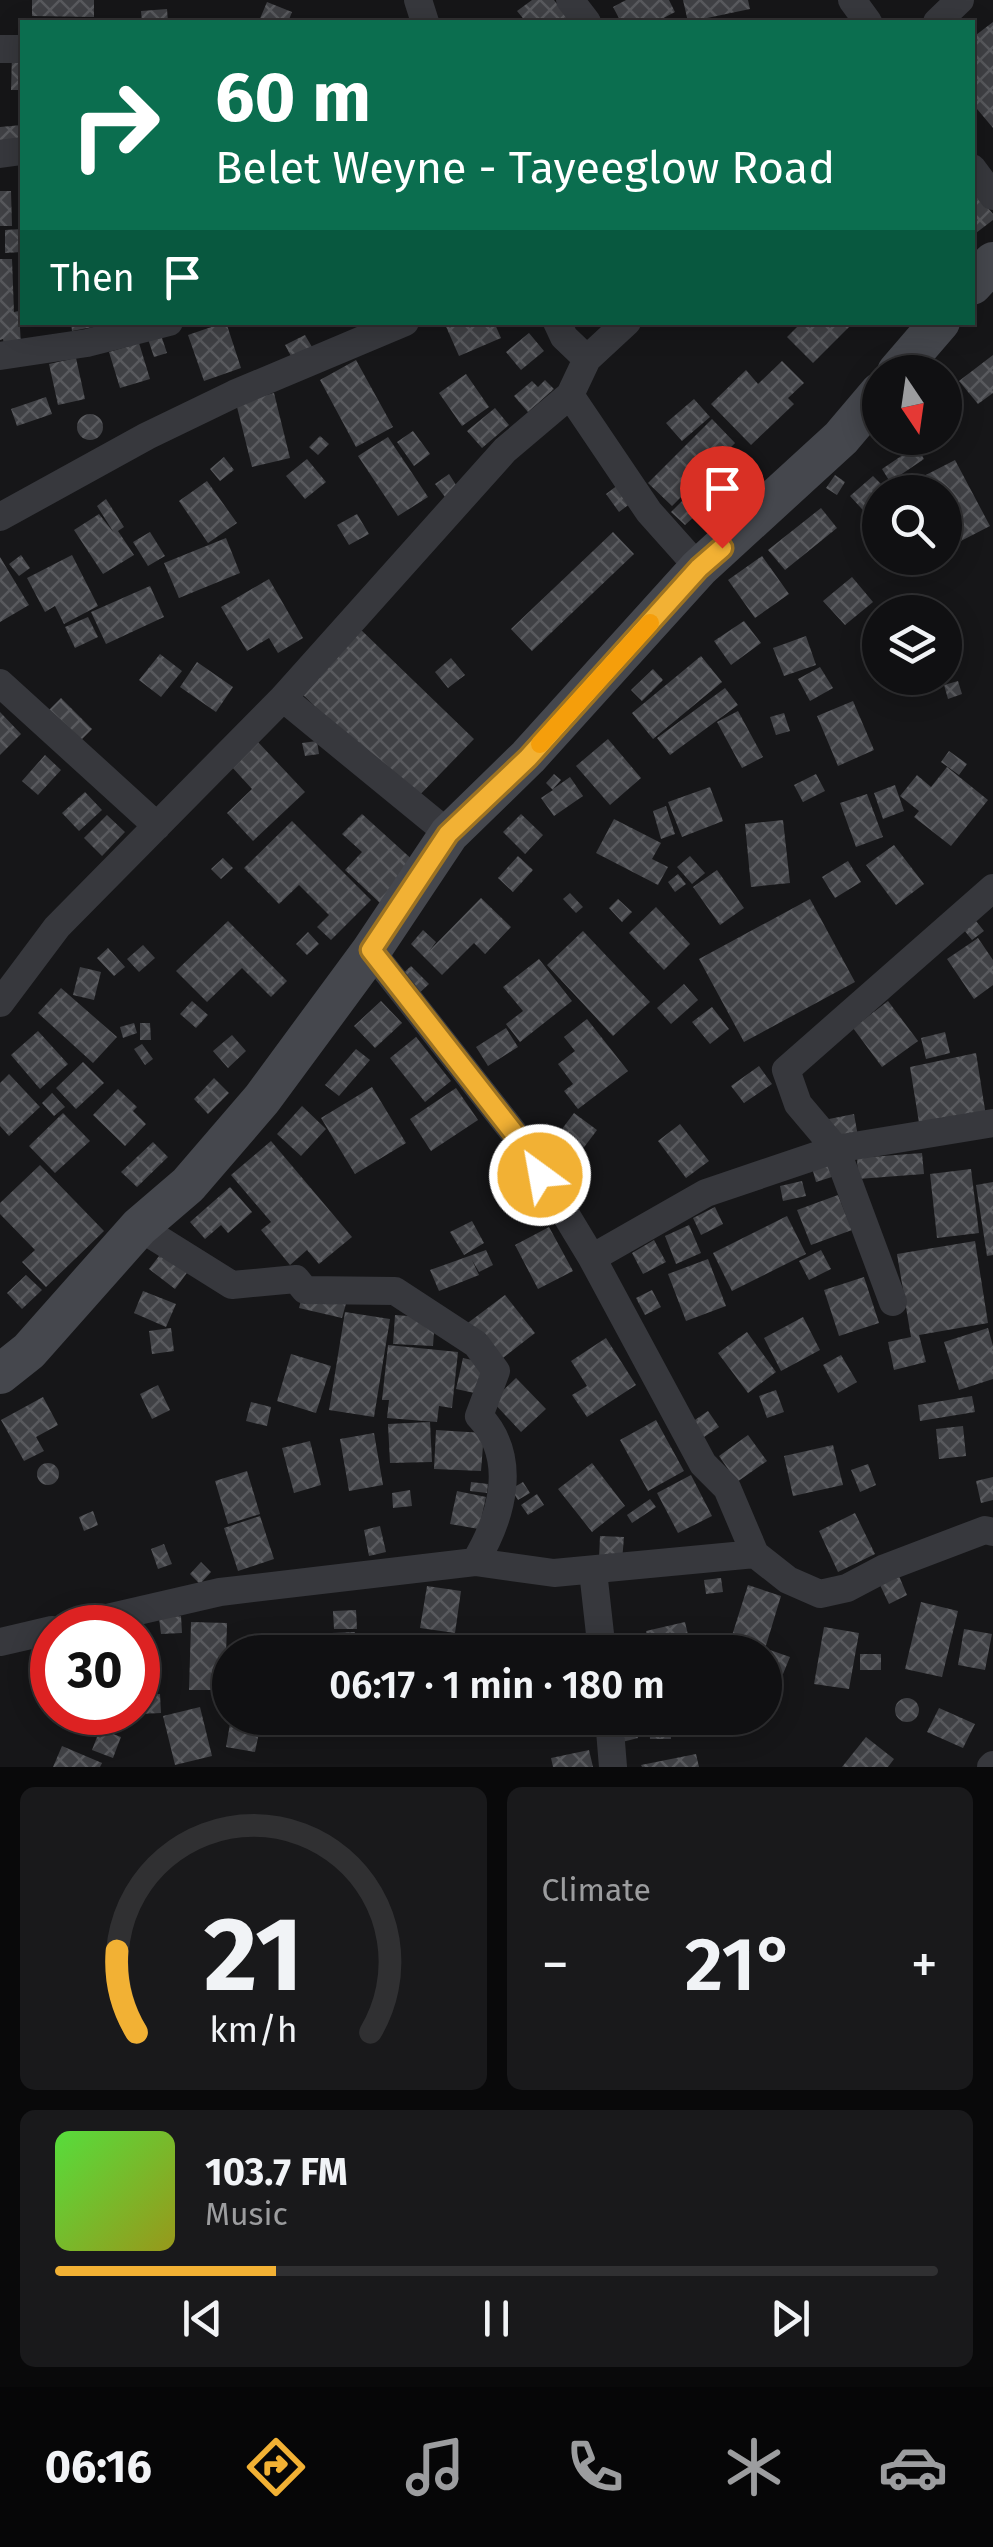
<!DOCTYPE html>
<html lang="en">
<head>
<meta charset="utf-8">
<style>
	body { margin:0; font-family:"Fira Sans",sans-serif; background:#19191b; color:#f1f3f6; height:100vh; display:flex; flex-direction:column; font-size:38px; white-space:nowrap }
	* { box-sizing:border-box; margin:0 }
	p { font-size:32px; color:#9c9d9f }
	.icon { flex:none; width:55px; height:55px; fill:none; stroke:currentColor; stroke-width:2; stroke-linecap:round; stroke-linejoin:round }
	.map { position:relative; height:1767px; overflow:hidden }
	.panel { display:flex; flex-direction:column; gap:20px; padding:20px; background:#09090a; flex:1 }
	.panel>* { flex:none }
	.hud { position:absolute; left:20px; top:20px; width:955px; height:305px; border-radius:0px; box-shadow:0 5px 25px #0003,0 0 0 2px #303032; background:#0b6e4f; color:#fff; overflow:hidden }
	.needle { width:65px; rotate:167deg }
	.controls { position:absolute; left:862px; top:355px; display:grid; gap:20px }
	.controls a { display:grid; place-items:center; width:100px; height:100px; border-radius:50%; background:#101012; box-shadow:0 5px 25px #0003,0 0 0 2px #303032; font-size:50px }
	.speed { position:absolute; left:30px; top:1605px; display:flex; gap:20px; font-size:50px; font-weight:700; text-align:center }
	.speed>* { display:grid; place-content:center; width:130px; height:130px; border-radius:50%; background:#101012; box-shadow:0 5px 25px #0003,0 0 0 2px #303032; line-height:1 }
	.speed .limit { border:15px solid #d22; background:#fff; color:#111 }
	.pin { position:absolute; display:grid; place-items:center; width:85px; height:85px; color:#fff; margin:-102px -42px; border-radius:50% 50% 50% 0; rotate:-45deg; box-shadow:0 0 10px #0007 }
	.pin .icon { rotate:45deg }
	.me { position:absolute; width:110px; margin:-55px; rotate:328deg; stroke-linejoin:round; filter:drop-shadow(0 0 8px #0008) }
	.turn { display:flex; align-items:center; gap:35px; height:210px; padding:0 30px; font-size:45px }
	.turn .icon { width:130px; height:130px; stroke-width:2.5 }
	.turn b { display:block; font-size:70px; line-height:85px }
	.then { display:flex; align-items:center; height:95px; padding:0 30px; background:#0003; gap:20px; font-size:38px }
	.big { font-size:75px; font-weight:600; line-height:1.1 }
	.panel .tile { flex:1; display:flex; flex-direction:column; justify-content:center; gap:15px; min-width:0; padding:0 35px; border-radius:15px; background:#19191b }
	.panel .dial { align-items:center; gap:0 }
	.dial svg { height:260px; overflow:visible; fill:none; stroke:#303032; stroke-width:7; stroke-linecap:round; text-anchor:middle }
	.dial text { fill:#f1f3f6; stroke:none }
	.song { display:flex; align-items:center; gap:30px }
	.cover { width:120px; height:120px; border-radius:15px; background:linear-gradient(135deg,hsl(110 70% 55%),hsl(60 70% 35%)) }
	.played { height:10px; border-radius:5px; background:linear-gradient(90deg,#f2b134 25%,#303032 25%) }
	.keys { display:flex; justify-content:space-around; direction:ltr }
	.heat { display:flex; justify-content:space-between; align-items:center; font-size:55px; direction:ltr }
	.panel .tiles { flex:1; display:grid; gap:20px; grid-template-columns:1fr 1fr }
	.tile:last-child { grid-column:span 2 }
	.trip { position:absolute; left:212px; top:1635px; width:570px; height:100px; border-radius:50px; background:#101012; box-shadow:0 5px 25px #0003,0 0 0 2px #303032; font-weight:600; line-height:100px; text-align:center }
	.menu { display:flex; height:160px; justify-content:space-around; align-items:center; background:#060607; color:#9c9d9f }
	.menu .icon { width:70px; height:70px }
	.menu .current { color:#f2b134 }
	.menu b { font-size:45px; color:#f1f3f6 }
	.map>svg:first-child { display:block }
	.building { fill:url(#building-cross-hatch) }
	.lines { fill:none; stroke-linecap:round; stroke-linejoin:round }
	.minor { stroke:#37383d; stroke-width:28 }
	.secondary { stroke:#45474d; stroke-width:40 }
	.route-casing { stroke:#9d7322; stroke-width:25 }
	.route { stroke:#f2b134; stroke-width:18 }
	.slow { stroke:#f59e0b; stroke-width:18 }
</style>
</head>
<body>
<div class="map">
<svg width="993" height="1767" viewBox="0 0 993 1767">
	<defs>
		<pattern id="building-cross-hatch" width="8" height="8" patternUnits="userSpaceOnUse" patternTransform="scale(2.5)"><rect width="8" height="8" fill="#404145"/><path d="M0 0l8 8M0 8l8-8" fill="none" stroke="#595a5e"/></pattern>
	</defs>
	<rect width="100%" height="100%" fill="#161618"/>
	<path class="building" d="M32,0h62v17l-62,-1z
		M532,0h22l17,22h-45l-9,-11z
		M626,0h43l6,12 -19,10h-35l-8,-15z
		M683,0h65l2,9 -62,13z
		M267,2l25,10 -4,10 -29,-1z
		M167,9l1,13h-26l-1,-11z
		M993,22v106l-21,-25v-65z
		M12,54h10v36h-11z
		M22,125v20l-22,2v-20z
		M972,189l21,25v6l-21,16z
		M0,191h11l1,35h-12z
		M22,229v23l-17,1v-23z
		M0,259h12l2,53 5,-1 2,34 -17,1 -1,-7 -3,1z
		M71,322h37v2l-36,7z
		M226,322l15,46 -37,13 -16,-46z
		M444,322h50l7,16 -42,18z
		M795,322h59l-41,41 -26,-26 11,-11z
		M529,333l15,18 -23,19 -15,-18z
		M161,335l6,18 -13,4 -6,-18z
		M305,335l7,12 -20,11 -7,-13z
		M139,343l11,36 -30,9 -11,-36z
		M993,355v38l-15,11 -19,-23z
		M76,358l9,41 -27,6 -9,-41z
		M356,360l37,67 -37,20 -36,-67z
		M782,361l22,22 -16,15 6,6 -43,41 -40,-41 35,-34 12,14z
		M466,374l23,33 -27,19 -23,-33z
		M545,380l9,9 -26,23 -14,-16 18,-15 6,6z
		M274,393l16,65 -38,9 -16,-64z
		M46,397l6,17 -35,12 -6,-17z
		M694,399l16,18 -28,24 -16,-18z
		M495,408l14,17 -27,23 -15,-17z
		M77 427a13 13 0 1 1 26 0a13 13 0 1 1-26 0Z
		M712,419l23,24 -63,63 -24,-23z
		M413,431l17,23 -16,12 -17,-24z
		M320,436l9,8 -11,11 -9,-8z
		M388,437l40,60 -30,19 -40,-60z
		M916,446l8,13 -34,23 -8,-13z
		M224,457l10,13 -14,11 -10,-12z
		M307,459l19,23 -21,17 -19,-23z
		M955,460l35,66 -35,18 -10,-19v-33h-17l-8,-14z
		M449,474l9,14 -13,9 -10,-13z
		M835,475l10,7 -8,13 -11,-7z
		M873,476l16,16h-9v21l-8,7 -22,-24z
		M207,481l30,42 -29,20 -29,-42z
		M622,482l13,18 -16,12 -13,-18z
		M106,499l18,28 -6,4 16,24 -31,19 -29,-44 25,-16 15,19 -17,-27z
		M682,501l14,14 -11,10 -14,-13z
		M821,508l16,20 -52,42 -17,-20z
		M357,514l12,20 -20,11 -12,-20z
		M150,532l15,24 -17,10 -15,-24z
		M613,532l21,22 -102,97 -21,-22z
		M226,538l14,35 -61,25 -15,-35z
		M21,555l9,13 -11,8 -10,-12z
		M72,555l26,51 -34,18 -9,-18 -10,6 -18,-34z
		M762,556l27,38 -34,24 -27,-38z
		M0,557l29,48 -29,17z
		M852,577l21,25 -28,23 -22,-24z
		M269,579l34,59 -25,15 -9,-15 -22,13 -26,-44z
		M150,586l14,31 -58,27 -15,-32z
		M88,617l10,20 -23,11 -10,-21z
		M744,621l17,22 -30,22 -17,-24z
		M357,626l117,113 -61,63 -117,-114z
		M806,636l10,29 -32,11 -11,-28z
		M160,654l22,17 -21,26 -22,-17z
		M701,656l21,26 -69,57 -21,-26z
		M451,658l14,17 -17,13 -13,-16z
		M197,662l36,25 -17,25 -36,-25z
		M820,667l13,21 -23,13 -12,-22z
		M653,669l10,11 -21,21 -11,-11z
		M958,681l4,13 -14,5 -4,-14z
		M725,688l13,17 -68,50 -13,-17z
		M61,698l31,31 -15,15 -31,-31z
		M853,701l21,49 -36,16 -21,-50z
		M738,711l25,46 -21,11 -25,-46z
		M0,712l21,22 -21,21z
		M784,713l6,18 -14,4 -6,-18z
		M608,739l33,39 -31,27 -34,-39z
		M257,741l48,51 -52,49 -26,-28 25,-24 -21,-23z
		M317,741l2,13 -14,2 -3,-13z
		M949,751l18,13 -8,11 -18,-13z
		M45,755l16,15 -23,25 -16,-14z
		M947,767l41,33 -37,46 -37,-29 5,-6 -19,-15 17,-21 14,12z
		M554,774l7,6 -8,9 17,-12 13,19 -29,20 -13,-18 12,-8 -7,-7z
		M816,774l9,17 -22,11 -9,-17z
		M895,785l9,26 -21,8 -9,-26z
		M710,787l13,34 -41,16 -14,-35z
		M85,792l17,18 -23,21 -17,-18z
		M867,794l16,43 -27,10 -16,-44z
		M666,806l9,28 -14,5 -8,-28z
		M362,814l54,49 -36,40 -35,-33 17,-18 -20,-18z
		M521,814l22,21 -18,19 -22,-22z
		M107,815l18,17 -23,24 -18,-18z
		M614,819l47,24 -9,16 16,8 -10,18 -62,-32z
		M783,820l7,63 -39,4 -6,-63z
		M292,821l79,79 -40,40 -14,-13 12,-12 -30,-30 -20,19 -35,-36z
		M894,845l30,39 -28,21 -30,-40z
		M518,856l15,14 -20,22 -15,-14z
		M690,856l15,17 -13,11 -15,-17z
		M223,858l10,10 -12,11 -10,-10z
		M848,861l13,21 -26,16 -13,-21z
		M717,870l27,38 -24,17 -27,-38z
		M678,874l8,10 -11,8 -7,-10z
		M570,893l13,14 -7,6 -13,-14z
		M481,898l30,29 -26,27 -11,-11 -32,32 -31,-31 12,-14 13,12 -7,9z
		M618,899l14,13 -10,10 -13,-14z
		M810,899l45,83 -111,60 -45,-83z
		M656,907l34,37 -26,26 -35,-37z
		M972,916l12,15 -12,9 -12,-15z
		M228,921l59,60 -16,16 -29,-29 -35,34 -31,-31z
		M583,931l67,71 -37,34 -66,-71z
		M308,932l11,12 -12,11 -11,-11z
		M978,938l15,22v25l-19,14 -27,-40z
		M143,945l12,13 -16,14 -12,-13z
		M108,948l17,19 -11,9 -17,-18z
		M539,959l33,42 -52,41 -14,-18 17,-13 -20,-24z
		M411,966l18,18 -15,14 -18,-18z
		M80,967l21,5 -7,28 -21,-5z
		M684,984l14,16 -27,24 -14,-16z
		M61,988l56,49 -24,26 -55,-50z
		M192,1001l16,14 -12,13 -16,-14z
		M381,1001l21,22 -27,25 -21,-22z
		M888,1001l30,40 -36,26 -29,-39z
		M712,1007l17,22 -19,15 -18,-22z
		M587,1019l41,52 -50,38 -14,-18 9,-7 -15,-20 17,-13 -11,-14z
		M134,1023l3,10 -14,5 -3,-11z
		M140,1023h10l1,17h-11z
		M506,1028l12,19 -30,19 -12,-19z
		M38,1031l30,33 -28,25 -29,-34z
		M945,1032l5,21 -24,6 -5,-21z
		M232,1035l14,16 -18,17 -15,-17z
		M416,1037l35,44 -26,21 -35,-44z
		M142,1044l11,15 -8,6 -11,-16z
		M356,1049l14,11 -31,36 -14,-11z
		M976,1053l10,63 -66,13 -10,-62z
		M83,1062l21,21 -28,26 -20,-21z
		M759,1066l13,18 -28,19 -13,-17z
		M9,1074l31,33 -31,29 -9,-10v-43z
		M214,1078l15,15 -21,21 -14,-15z
		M372,1087l34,56 -51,31 -34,-56z
		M456,1088l22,32 -47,31 -21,-32z
		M118,1089l19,18 -4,4 13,13 -21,22 -32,-31z
		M52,1093l13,14 -11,9 -12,-13z
		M302,1106l24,23 -25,27 -24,-22z
		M63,1113l27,28 -35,32 -26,-27z
		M574,1113l23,17 -15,20 -23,-17z
		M854,1114l5,28 -25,4 -5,-27z
		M547,1123l33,44 -18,13 -33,-43z
		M680,1124l29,37 -23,17 -28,-37z
		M271,1141l81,96 -33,27 -12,-14 -17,15 -29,-35 10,-8 -40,-47z
		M153,1142l15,15 -31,30 -16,-15z
		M922,1153l2,21 -66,5 -1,-21z
		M830,1159l5,17 -19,6 -5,-18z
		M40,1165l64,66 -58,56 -24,-25 13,-12 -35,-36v-11z
		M971,1169l8,64 -42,5 -7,-64z
		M802,1181l4,15 -23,5 -3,-15z
		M993,1182v73l-6,1 -11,-71z
		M230,1187l22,25 -24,21 -7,-8 -16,14 -15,-17z
		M838,1195l14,35 -41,15 -14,-35z
		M715,1207l8,17 -22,11 -8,-17z
		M787,1216l19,38 -74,37 -19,-38z
		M472,1221l12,22 -20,12 -14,-23z
		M689,1225l12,28 -25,11 -11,-28z
		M549,1227l24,44 -35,18 -23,-44z
		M654,1240l12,22 -23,12 -11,-21z
		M975,1241l13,82 -69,12 7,27 -32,8 -6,-28 23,-5 -14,-83z
		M166,1247l26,19 -17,23 -26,-20z
		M486,1250l7,15 -14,7 -7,-12 7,15 -40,16 -9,-21z
		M821,1250l10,19 -22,11 -10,-19z
		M708,1259l18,47 -40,15 -18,-47z
		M26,1275l16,15 -20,19 -15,-16z
		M864,1277l15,46 -40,13 -15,-46z
		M304,1289l43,11 -5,18 -43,-10z
		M652,1290l9,17 -16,8 -9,-17z
		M143,1291l33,13 -10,23 -32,-14z
		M505,1295l30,38 -40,31 -30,-39z
		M345,1312l45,7 -16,98 -45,-7z
		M395,1315l40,3 -2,28 -40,-2z
		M803,1317l17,33 -39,21 -17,-33z
		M171,1328l3,23 -22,3 -3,-23z
		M988,1328l5,18v33l-34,11 -15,-48z
		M747,1332l29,40 -28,21 -30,-40z
		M606,1338l30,47 -49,32 -15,-22 15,-9 -16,-25z
		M388,1345l70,7 -6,56 -13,-2 -2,16 -50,-4 2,-18h-7z
		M291,1354l40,12 -15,47 -39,-12z
		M841,1355l16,27 -19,11 -15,-28z
		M463,1358l27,6 -6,31 -28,-6z
		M516,1378l30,31 -25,23 -29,-31z
		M158,1385l12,25 -18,9 -12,-25z
		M776,1390l8,22 -17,6 -8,-22z
		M972,1396l3,16 -55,9 -2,-16z
		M43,1397l15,28 -22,12 8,14 -20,10 -23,-41z
		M251,1402l20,5 -4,19 -21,-5z
		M708,1411l11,16 -15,10 -12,-15z
		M656,1420l28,51 -36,20 -28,-51z
		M430,1422l2,40 -42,1 -2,-39z
		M963,1426l3,30 -27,3 -3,-30z
		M436,1430l48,3 -3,38 -47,-2z
		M374,1433l9,52 -34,6 -9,-52z
		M748,1435l19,26 -30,21 -18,-26z
		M310,1441l11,44 -27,8 -12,-45z
		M833,1445l10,40 -50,11 -9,-40z
		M592,1463l33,43 -33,26 -34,-43z
		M37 1474a11 11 0 1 1 22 0a11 11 0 1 1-22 0Z
		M868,1464l8,21 -16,7 -9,-22z
		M247,1471l13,43 -32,10 -13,-43z
		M691,1475l21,41 -34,17 -21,-40z
		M993,1477v23l-12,3 -5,-22z
		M471,1482l17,2 -1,9 -17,-2z
		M523,1482l7,11 -12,7 -7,-11z
		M410,1490l2,16 -19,2 -1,-15z
		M457,1491l29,6 -7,32 -29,-5z
		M537,1494l7,11 -16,10 -7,-10z
		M650,1499l6,8 -24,16 -5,-8z
		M93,1511l5,14 -14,6 -5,-14z
		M855,1513l20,41 -37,18 -19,-41z
		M260,1516l14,43 -36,12 -14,-43z
		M380,1526l6,26 -17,4 -5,-26z
		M600,1536l24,1 -2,24 -23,-2z
		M164,1544l8,20 -14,5 -7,-20z
		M201,1562l10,10 -11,12 -10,-10z
		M899,1576l8,19 -18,9 -9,-19z
		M721,1578l2,14 -17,2 -2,-14z
		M748,1585l33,11 -17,56 -35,-7z
		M427,1586l34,5 -6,42 -35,-5z
		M921,1602l37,9 -16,66 -37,-8z
		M356,1610l1,19h-23l-1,-18z
		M181,1616l1,17 -21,1 -2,-16z
		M191,1622l36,1 -2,67h-36z
		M685,1622l7,30h-41l-5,-21z
		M824,1627l35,6 -10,56 -35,-5z
		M964,1629l28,5 -7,36 -27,-5z
		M355,1632v20h-22l-1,-19z
		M323,1634l3,18h-21l-2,-14z
		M770,1650l20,7 -16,39 -9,-3v-30z
		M860,1654h21v16h-21z
		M160,1694l1,19 -21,1 -1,-19z
		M895 1710a12 12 0 1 1 24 0a12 12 0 1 1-24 0Z
		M200,1707l12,49 -37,9 -12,-49z
		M939,1708l36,16 -12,24 -36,-16z
		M231,1718h31l-7,34 -29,-5z
		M649,1718h21l1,21h-21z
		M633,1719l5,19 -16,4 -5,-19z
		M100,1729l21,8 -8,21 -21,-8z
		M866,1737l28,22 -6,8h-46z
		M62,1746l40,17 -2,4h-47z
		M589,1750l4,17h-40l-2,-9z
		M696,1754l3,13h-57l-1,-2z"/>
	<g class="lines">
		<path class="minor" d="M418,0l7,22
			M570,0l17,22
			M852,0l16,22
			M937,22l23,-22
			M0,49h22
			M0,154l22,-3
			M972,168l21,28
			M557,322l7,15 23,22
			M0,356l87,-13 82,-21
			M570,395l79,117 50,56
			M0,517l147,-81 87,-42 171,-72
			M0,683l157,143
			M283,698l166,136
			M371,951l154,196 67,111 111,206 24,24 28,66
			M0,1003l57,-76 226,-229 222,-248 65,-55 17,-36 40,-37
			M139,1227l93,58 64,-6 9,11 90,1 81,53 20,27 -17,45c40,42 23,101 -4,146
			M592,1258l114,-65 130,-44 157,-26
			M893,1302l-57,-153 -38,-45 -12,-34 207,-182
			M593,1571l9,81
			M64,1628l156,-36 255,-30 79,11 201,-19 33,26 32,14 27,-6 38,-20 100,-38 8,2
			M0,1642l52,-12
			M609,1718l4,49
			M991,1767l2,-2"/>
		<path class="secondary" d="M972,285l21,-23
			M897,372l43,-50
			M0,1374l29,-23 110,-124 49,-42 74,-86 109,-148 78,-117 79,-77 171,-189 142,-130 39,-46"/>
	</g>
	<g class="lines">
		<g class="route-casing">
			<path id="route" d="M540,1175l-15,-28 -154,-197 77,-116 80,-76 171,-190 23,-20"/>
		</g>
		<use href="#route" class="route"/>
		<path class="slow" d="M540,744l110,-121"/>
	</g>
</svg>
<div class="controls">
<a><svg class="needle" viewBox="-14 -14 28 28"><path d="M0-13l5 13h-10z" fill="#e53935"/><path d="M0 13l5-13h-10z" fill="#9c9d9f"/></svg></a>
<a><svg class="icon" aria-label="search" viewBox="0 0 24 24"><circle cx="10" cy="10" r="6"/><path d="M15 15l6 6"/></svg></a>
<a><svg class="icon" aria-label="layers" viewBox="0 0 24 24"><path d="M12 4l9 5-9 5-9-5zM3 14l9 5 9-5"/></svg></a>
</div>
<div class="speed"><div class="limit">30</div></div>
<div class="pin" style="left:722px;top:548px;background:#d93025"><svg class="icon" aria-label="arrive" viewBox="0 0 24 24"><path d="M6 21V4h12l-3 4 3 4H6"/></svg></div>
<svg class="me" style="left:540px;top:1175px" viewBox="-20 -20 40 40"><circle r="17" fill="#f2b134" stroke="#fff" stroke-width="3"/><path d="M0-11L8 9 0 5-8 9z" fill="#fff"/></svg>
<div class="trip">06:17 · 1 min · 180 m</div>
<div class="hud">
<div class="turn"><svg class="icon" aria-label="right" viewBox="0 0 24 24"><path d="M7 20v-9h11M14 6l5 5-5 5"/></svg><div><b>60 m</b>Belet Weyne - Tayeeglow Road</div></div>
<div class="then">Then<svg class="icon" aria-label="arrive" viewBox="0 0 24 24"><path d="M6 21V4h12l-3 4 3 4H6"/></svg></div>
</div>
</div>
<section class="panel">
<div class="tiles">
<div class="tile dial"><svg viewBox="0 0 100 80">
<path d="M14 69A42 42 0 1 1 86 69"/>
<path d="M14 69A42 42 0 0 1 8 44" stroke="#f2b134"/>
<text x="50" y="56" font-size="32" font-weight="700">21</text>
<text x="50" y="72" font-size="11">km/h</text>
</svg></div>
<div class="tile"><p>Climate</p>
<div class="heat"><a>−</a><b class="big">21°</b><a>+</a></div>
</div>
<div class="tile">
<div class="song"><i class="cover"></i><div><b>103.7 FM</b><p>Music</p></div></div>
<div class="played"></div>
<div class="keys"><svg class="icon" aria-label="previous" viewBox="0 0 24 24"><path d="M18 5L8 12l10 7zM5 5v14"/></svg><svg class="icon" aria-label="pause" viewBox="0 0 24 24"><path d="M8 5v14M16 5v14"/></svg><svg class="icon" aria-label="next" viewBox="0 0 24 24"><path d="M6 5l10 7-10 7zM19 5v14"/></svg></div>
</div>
</div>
</section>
<nav class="menu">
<b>06:16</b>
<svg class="icon current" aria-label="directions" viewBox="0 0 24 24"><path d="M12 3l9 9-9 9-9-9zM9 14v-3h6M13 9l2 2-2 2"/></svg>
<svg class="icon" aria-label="music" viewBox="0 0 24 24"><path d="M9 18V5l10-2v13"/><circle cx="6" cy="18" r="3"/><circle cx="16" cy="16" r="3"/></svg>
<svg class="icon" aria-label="phone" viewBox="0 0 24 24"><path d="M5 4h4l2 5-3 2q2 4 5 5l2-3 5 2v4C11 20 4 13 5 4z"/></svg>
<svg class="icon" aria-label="climate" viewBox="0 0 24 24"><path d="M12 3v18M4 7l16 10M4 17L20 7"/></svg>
<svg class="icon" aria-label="car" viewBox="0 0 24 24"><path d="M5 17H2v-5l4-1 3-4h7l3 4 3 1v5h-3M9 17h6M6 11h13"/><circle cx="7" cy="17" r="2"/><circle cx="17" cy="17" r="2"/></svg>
</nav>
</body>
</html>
